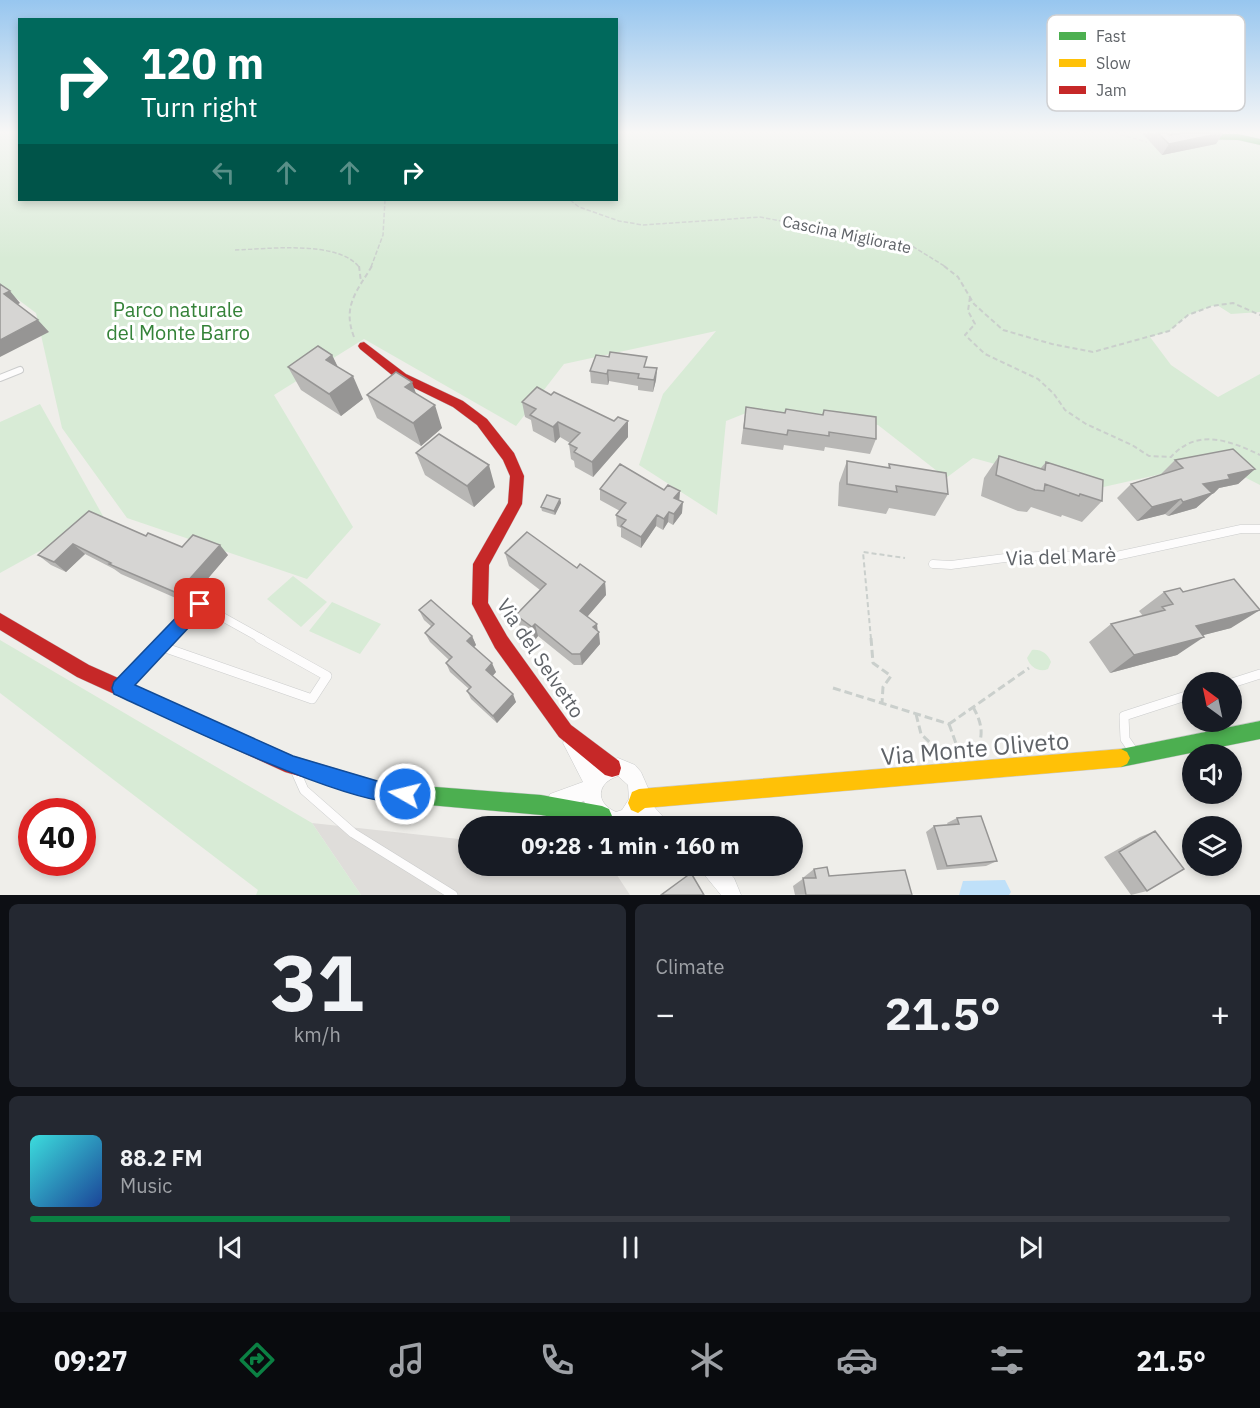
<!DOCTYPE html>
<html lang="en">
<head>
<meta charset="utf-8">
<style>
	body { margin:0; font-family:"IBM Plex Sans",sans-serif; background:#242831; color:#f1f3f6; height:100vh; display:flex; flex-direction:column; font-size:22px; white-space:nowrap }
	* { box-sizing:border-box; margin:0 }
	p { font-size:20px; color:#9ea1a6 }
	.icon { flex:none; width:33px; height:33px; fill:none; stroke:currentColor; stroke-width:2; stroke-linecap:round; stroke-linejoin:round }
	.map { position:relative; height:895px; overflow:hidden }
	.details { display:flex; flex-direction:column; gap:9px; padding:9px; background:#0d0f14; flex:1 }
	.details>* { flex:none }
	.guide { position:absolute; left:18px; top:18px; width:600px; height:183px; border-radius:0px; box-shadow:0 3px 9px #0003; background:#00695c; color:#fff; overflow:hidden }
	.needle { width:39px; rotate:327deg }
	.controls { position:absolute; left:1182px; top:672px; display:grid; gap:12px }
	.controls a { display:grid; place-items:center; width:60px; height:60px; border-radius:50%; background:#171b24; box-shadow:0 3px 9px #0003; font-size:30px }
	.speed { position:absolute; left:18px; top:798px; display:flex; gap:12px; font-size:30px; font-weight:700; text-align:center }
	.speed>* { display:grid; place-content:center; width:78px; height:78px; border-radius:50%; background:#171b24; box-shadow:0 3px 9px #0003; line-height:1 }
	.speed .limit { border:9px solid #d22; background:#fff; color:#111 }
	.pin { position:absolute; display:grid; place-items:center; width:51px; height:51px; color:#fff; margin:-26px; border-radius:12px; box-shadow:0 3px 9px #0006 }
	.me { position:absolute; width:66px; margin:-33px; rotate:278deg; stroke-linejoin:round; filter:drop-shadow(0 0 4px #0008) }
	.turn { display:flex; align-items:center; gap:21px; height:126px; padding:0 24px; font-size:27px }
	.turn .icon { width:78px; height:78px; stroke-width:2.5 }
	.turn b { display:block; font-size:42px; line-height:51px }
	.lanes { display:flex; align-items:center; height:57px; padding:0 24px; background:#0003; justify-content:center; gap:30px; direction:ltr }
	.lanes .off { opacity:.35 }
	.big { font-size:45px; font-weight:700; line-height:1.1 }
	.details .tile { flex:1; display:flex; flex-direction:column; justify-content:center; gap:9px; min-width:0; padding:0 21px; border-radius:9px; background:#242831 }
	.details .dial { align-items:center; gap:0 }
	.dial b { font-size:78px; line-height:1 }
	.song { display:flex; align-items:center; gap:18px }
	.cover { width:72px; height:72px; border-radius:9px; background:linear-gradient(135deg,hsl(180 70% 55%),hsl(220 70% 35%)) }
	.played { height:6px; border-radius:3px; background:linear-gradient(90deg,#0b8043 40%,#363941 40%) }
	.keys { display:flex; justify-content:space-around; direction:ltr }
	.heat { display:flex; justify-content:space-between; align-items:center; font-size:33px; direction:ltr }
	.details .tiles { flex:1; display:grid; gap:9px; grid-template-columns:1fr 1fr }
	.tile:last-child { grid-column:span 2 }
	.trip { position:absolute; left:458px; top:816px; width:345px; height:60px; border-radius:30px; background:#171b24; box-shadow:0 3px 9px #0003; font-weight:700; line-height:60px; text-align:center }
	.menu { display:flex; height:96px; justify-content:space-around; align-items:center; background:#090b0e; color:#9ea1a6 }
	.menu .icon { width:42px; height:42px }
	.menu .on { color:#0b8043 }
	.menu b { font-size:27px; color:#f1f3f6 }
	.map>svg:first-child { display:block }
	.industrial { fill:#dfddda }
	.green { fill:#d8ebd6 }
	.water { fill:#bfe0f9 }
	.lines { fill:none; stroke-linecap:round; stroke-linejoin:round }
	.lane-far2-casing { stroke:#cbcccc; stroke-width:8 }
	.lane-far1-casing { stroke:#cbcccc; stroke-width:9 }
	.lane-casing { stroke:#cbcccc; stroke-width:10 }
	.street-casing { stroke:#cbcccc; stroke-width:1 }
	.fast-casing { stroke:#cacacb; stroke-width:1 }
	.slow-casing { stroke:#cacacb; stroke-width:1 }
	.jam-casing { stroke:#cacacb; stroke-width:1 }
	.path-far2 { stroke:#cacfcc; stroke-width:1.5; stroke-dasharray:4.5 2; stroke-linecap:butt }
	.path-far1 { stroke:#cacfcc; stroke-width:2; stroke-dasharray:5 3; stroke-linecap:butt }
	.path { stroke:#cacfcc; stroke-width:3; stroke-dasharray:8 4; stroke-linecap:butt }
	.lane-far2 { stroke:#fdfcfc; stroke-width:6 }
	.lane-far1 { stroke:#fdfcfc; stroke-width:8 }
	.lane { stroke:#fdfcfc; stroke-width:9 }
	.street { fill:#fdfcfc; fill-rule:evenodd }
	.fast { fill:#4caf50; fill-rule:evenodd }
	.slow { fill:#ffc107; fill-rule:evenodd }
	.jam { fill:#c62828; fill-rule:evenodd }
	.wall { fill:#b8b7b5 }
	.shaded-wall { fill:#969594 }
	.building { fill:#d6d5d3; stroke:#969594; stroke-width:1.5 }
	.route { fill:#1a73e8; stroke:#114b97; stroke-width:1.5 }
	.labels { text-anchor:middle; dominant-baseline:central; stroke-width:6; stroke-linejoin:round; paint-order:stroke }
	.far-street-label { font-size:16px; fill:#5f6368; stroke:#fff }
	.park-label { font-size:20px; fill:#348238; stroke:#fff }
	.street-label { font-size:20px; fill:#5f6368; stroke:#fff }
	.near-street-label { font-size:24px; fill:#5f6368; stroke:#fff }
	.key { fill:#fff; stroke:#cfd0d2; stroke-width:1.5 }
	.key-label { font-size:16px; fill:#5f6368 }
</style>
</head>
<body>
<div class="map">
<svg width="1260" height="895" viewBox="0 0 1260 895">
	<rect width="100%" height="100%" fill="#efeeea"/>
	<path class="industrial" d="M312,823l156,17v26h143l19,29h-269z"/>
	<path class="green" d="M0,133h19l1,67h596l1,-67h643v179l-29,2 -14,-9 -5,1 -24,9 -19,16 -19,6 21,28 47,32 42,-23v111l-45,-23 -125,28 -117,-32 -27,20 -68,-53 -127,-14 -25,10 -9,94 -78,-50 24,-71 53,-63 -152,33 -48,62 -152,-87 -90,56 79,132 -46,52 -180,-61 -65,-90 -26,-115 -36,-27z
		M40,404l63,112 -103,57v-151z
		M293,576l34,26 -26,25 -34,-28z
		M332,602l49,22 -21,30 -51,-23z
		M0,640l312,183 49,72h-105l2,-5 -258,-197z
		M1032,650c9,-1 16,4 19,12l-3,7c-9,4 -18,-2 -21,-11z"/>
	<path class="water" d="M1005,880l6,12 -2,3h-50l4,-14z"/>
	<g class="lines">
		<g class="lane-far2-casing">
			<path id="lane-far2" d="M0,378l20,-8"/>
		</g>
		<g class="lane-far1-casing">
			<path id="lane-far1" d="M933,564l18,1 54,-7 52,-3 50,3 134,-29h19
				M166,639l33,-35 63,35"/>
		</g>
		<g class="lane-casing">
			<path id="lane" d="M160,646l152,53 15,-23 -68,-38
				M1232,683l28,-9
				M124,684l43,-46
				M1132,749l-7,-10 -1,-23 68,-22
				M296,772l8,18 49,43 100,62"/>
		</g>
		<g class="street-casing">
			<path id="street" d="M572,734l6,3 16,29 24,-8 17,7 6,7 7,16v12l17,19 3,7h-63c-12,-4 -16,-14 -21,-25l-27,10 -7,-3 -3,-7 3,-7 33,-12 -20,-39 3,-6zM618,776l10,9 1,14 -7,11 -6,2c-21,-9 -20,-29 2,-36z
				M700,866h23l11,12 7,17h-20l-18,-22z"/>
		</g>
		<g class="fast-casing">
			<path id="fast" d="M1195,134h43l22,5v6l-22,-5 -46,-1 -1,-2z
				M1260,721v18l-139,28 -6,-3 -3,-6 3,-6 6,-3z
				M333,768l51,15 157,12 61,11 7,3 3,7 -3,7 -7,3 -61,-11 -157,-14 -58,-17 -2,-7 2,-7z"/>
		</g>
		<g class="slow-casing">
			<path id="slow" d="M1121,749l6,3 3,6 -3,6 -6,3 -476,41 -7,5 -7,-3 -3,-7 4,-11 7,-3z"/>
		</g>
		<g class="jam-casing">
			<path id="jam" d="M364,342l42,32 57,27 24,18 27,34 10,23 -2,28 -33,61 -1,38 19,33 64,89 48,36 2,7 -2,7 -7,2 -7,-2 -46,-38 -64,-89 -23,-44 1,-40 35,-61 2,-27 -7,-16 -26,-35 -24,-18 -55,-27 -38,-31 -2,-3 2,-3z
				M0,613l89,52 204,91 47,14 2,7 -2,7 -7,2 -48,-14 -208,-95 -77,-47z"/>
		</g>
		<path class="path-far2" d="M1114,133l33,9
			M570,200l9,7 40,14 24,4 117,-8 152,29 34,21
			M235,250c32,-1 103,-10 124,17
			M371,267l12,-32 2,-35"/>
		<path class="path-far1" d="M359,266l2,16
			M944,266l14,11 16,27 29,26 49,14 41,8 76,-21 19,-16 24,-9 21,-3 27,12
			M970,297l-2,14 7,13 -10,11 20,19 53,25 16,15 11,16 21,14 46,21 17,11 22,1c26,-29 58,-17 89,-2
			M354,337c-12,-31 3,-46 18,-71
			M871,639l-8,-87 42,6"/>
		<path class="path" d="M871,638l2,25 18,13 -8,11 -1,16
			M833,688l116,36
			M973,707c8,14 12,28 3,43
			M916,714l5,20 19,18
			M949,724l80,-56
			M949,724l10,28"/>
		<use href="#lane-far2" class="lane-far2"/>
		<use href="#lane-far1" class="lane-far1"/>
		<use href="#lane" class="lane"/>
		<use href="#street" class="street"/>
		<use href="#fast" class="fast"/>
		<use href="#slow" class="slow"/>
		<use href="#jam" class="jam"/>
	</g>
	<path class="wall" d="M1142,133h81l-7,11 -54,11z
		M332,355l6,12 25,32 -22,17 -40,-26 -13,-23z
		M647,367l10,1 -1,12 -3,12 -15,-2v-4l-29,-5 -1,4 -17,-2 -1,-12z
		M416,393l26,35 -21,18 -44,-28 -10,-23z
		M522,402l106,35 -35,40 -18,-10 -1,-6 -3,-2 -2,-15 1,-1 -10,-6 -5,6 -22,-12 -2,-11 -6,-3z
		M746,407l39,6 1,-4 36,6 2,-5 52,29 -6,15 -45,-7 -1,4 -40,-6 -1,5 -42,-6z
		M416,453l79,34 -21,20 -49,-32z
		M999,456l41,13 6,-7 56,39 -20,21 -20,-7 -1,2 -30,-10 -4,5 -9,-1 -37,-15 3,-18z
		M1175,460l80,9 -17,15 -19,4 -5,5 -2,1 -16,14 -28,8 -3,-2 -28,7 -20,-23 14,-14 29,-9z
		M847,461l41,7 1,-4 59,30 -13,22 -46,-8 -3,6 -48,-8 1,-23z
		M600,489l80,2 -1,9 3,13 -9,12 -5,-3 -5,8 -7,-4 -15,22 -20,-11v-9l-4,-2 -1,-11 4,-4 -20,-11z
		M560,499l1,4 -6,12 -13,-4 -1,-4z
		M89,511l57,25 36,11 46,8 -41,48 -66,-29 -7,-5 -29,-15 -19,18 -15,-7 -13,-10z
		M505,553l72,15 28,14 1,13 -19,22 11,14 2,13 -18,21h-8l-36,-29 -3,4 -15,-13 -4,-12 24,-25 -31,-24z
		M1164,592h19l48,36 -28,7 -26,20 -67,18 -21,-31 22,-18 32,-8 -4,-5z
		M419,610l53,26 4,9 -2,2 22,25 -4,4 24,26 -19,21 -26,-24 -4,-8 2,-2 -19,-17 -4,-9 3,-3 -19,-18 -5,-9 7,-6 -8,-7z
		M957,818l40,43 -11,5 -49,4 -11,-38 8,-6 14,-1 -1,-2z
		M1155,831l-8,60 -16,4 -27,-38 36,-20z
		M814,869l15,7 83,19h-117l-2,-9 11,-8v-1z"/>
	<path class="shaded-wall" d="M1223,133l-7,11 -54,11 7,-11z
		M10,291l10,12 -5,3 -11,-12z
		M38,320l11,12 -49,25v-17z
		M332,355l11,23 -17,-18z
		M657,368l-1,12 -3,12 1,-12z
		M608,370l1,11 -1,4 -1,-11z
		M353,376l10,23 -22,17 -12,-22z
		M412,382l8,23 -15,-18z
		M435,405l7,23 -21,18 -8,-23z
		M628,421v16l-35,40 -1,-15z
		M558,422l2,15 -5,6 -2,-16z
		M489,465l6,22 -21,20 -7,-21z
		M1255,469l-17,15 -19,4 -5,5 -2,1 -16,14 -28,8 35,-32 25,-9z
		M680,491l-1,11 -5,-4z
		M560,499l1,4 -6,12 -1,-4z
		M1181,499l-16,15 -28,7 15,-14z
		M683,502l-1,11 -9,12 1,-11z
		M669,512l-1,10 -5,8 1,-11z
		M657,515l-1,11 -15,22v-11z
		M73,544l12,10 -19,18 -12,-10z
		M220,545l8,10 -41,48 -10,-10z
		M605,582l1,13 -25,29 -1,-13z
		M1260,610l-29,18 -62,16 27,-18z
		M535,624l3,12 -3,4 -3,-13z
		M597,624l1,9 1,-1 1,12 -18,21 -2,-11 13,-27z
		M472,636l4,9 -5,5 -4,-9z
		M1204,637l-27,18 -67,18 24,-18z
		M492,663l4,9 -6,7 -4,-9z
		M513,694l3,8 -19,21 -4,-7z"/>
	<path class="building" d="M1158,133h9l3,2 13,-2h39l-53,11z
		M0,284l10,7 -6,3 34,26 -38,20z
		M318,346l14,9 -6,5 27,16 -24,18 -41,-27z
		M610,352l37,5 -3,10 13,1 -3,12 -16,-2 1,-4 -31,-4 -1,4 -17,-3 6,-16 13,2z
		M396,372l16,10 -7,5 30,18 -22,18 -46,-28z
		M537,387l14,8 3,-3 60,29 4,-4 10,4 -36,41 -18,-10 3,-4 -8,-4 11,-11 -22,-11 -5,5 -23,-12 6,-6 -14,-7z
		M746,407l39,6 1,-4 37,6 1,-5 52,7v22l-47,-7v4l-41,-6 -1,5 -43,-7z
		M439,434l50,31 -22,21 -51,-33z
		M1233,449l22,20 -27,6 2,4 -27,5 9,9 -29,9 -2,-3 -29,8 -21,-23 52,-16 -8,-8z
		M999,456l46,14 1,-8 57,18 -1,21 -22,-7 -1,2 -34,-12 -1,7 -9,-1 -39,-15z
		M847,461l43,7 -1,-4 57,9 2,21 -52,-8 1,6 -50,-8z
		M620,464l44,26 4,-5 12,6 -6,7 9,4 -9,12 -5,-2 -5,7 -7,-4 -16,22 -20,-11 5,-6 -10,-5 10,-12 -26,-14z
		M547,495l13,4 -6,12 -13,-4z
		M89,511l57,25 2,-3 34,14 11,-12 27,10 -43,48 -68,-29 2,-1 -38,-19 -19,18 -16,-7z
		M527,532l50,36 3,-4 25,18 -25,29 17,13 -4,3 6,5 -19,22h-8l-37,-30 -3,3 -16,-12 30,-31 -41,-31z
		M1234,579l26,31 -64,16 8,11 -70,18 -23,-31 54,-14 -3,-3 11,-3 -9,-12 16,-4 3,4z
		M431,600l41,36 -5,5 25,22 -6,7 27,24 -20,22 -26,-25 4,-4 -25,-24 6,-6 -27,-24 9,-9 -15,-14z
		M981,816l16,45 -50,5 -13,-40 25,-2 -2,-6z
		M1155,831l29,38 -37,22 -28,-39z
		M827,867l2,9 76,-6 7,25h-106l-3,-17h13l-2,-9z
		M691,873l13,22h-43z"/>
	<linearGradient id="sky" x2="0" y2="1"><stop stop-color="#97c6ef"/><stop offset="0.51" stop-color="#f8f7f6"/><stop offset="1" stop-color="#f8f7f6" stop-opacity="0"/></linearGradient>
	<rect width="1260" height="259" fill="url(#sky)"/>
	<path class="route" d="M200,597l5,2 3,5 -3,6 -70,75 158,71 91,27 28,4 3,7 -3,7c-42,17 -249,-85 -298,-107l-2,-6 2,-6 80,-83z"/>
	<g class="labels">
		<g class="far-street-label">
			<text transform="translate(847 234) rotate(12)">Cascina Migliorate</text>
		</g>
		<g class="park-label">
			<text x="178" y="309">Parco naturale<tspan x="178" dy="23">del Monte Barro</tspan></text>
		</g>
		<g class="street-label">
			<text transform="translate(1061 556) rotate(-2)">Via del Marè</text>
			<text transform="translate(541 658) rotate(56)">Via del Selvetto</text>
		</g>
		<g class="near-street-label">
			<text transform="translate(975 748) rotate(-5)">Via Monte Oliveto</text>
		</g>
	</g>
	<rect x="1047" y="15" width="198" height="96" rx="9" class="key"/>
	<rect x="1059" y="32" width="27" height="8" fill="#4caf50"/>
	<rect x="1059" y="59" width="27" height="8" fill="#ffc107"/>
	<rect x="1059" y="86" width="27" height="8" fill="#c62828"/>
	<g class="key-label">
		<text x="1096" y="42">Fast</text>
		<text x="1096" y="69">Slow</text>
		<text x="1096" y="96">Jam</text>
	</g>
</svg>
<div class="controls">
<a><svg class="needle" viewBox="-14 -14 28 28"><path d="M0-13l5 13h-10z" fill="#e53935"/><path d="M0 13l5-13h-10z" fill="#9ea1a6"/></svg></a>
<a><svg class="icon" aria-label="sound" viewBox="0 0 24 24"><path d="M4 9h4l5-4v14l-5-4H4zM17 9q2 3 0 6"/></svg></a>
<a><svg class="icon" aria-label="layers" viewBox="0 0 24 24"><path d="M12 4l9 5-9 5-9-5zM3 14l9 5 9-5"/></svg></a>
</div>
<div class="speed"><div class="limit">40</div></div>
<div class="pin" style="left:200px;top:604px;background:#d93025"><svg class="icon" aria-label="arrive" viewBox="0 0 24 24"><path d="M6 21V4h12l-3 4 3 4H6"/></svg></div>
<svg class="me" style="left:405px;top:794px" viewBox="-20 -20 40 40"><circle r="17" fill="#1a73e8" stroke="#fff" stroke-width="3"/><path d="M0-11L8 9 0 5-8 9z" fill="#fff"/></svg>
<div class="trip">09:28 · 1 min · 160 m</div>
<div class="guide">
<div class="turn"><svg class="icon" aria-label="right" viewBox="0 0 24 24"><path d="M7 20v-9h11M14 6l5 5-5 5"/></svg><div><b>120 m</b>Turn right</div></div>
<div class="lanes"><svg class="icon off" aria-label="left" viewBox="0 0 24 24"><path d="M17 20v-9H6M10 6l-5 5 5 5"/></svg><svg class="icon off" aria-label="ahead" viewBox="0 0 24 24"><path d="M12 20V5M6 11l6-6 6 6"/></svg><svg class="icon off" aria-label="ahead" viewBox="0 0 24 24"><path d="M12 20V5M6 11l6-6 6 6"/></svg><svg class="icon" aria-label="right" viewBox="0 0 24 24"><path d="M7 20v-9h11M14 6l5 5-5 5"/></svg></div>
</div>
</div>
<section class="details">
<div class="tiles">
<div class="tile dial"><b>31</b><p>km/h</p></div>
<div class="tile"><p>Climate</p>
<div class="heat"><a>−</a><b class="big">21.5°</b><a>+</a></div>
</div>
<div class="tile">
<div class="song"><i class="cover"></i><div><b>88.2 FM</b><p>Music</p></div></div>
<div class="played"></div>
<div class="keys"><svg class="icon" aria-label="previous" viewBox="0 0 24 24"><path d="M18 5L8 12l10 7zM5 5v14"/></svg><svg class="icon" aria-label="pause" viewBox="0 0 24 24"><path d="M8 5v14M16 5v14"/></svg><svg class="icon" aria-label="next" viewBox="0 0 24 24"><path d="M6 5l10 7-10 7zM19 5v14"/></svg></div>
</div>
</div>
</section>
<nav class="menu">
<b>09:27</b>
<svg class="icon on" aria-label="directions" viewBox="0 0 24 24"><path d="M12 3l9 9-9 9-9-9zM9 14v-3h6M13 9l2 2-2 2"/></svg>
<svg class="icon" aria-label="music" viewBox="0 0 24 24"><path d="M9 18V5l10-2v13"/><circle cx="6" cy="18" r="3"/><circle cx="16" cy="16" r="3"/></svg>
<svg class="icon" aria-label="phone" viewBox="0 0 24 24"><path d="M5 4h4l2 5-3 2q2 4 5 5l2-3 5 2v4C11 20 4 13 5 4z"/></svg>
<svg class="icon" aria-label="climate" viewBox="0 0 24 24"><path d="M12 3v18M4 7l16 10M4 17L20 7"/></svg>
<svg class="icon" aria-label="car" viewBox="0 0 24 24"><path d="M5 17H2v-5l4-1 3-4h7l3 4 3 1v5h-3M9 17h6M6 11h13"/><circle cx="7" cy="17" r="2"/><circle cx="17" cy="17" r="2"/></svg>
<svg class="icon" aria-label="filters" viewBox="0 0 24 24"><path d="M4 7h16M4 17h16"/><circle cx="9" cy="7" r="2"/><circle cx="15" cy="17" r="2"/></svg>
<b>21.5°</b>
</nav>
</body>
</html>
